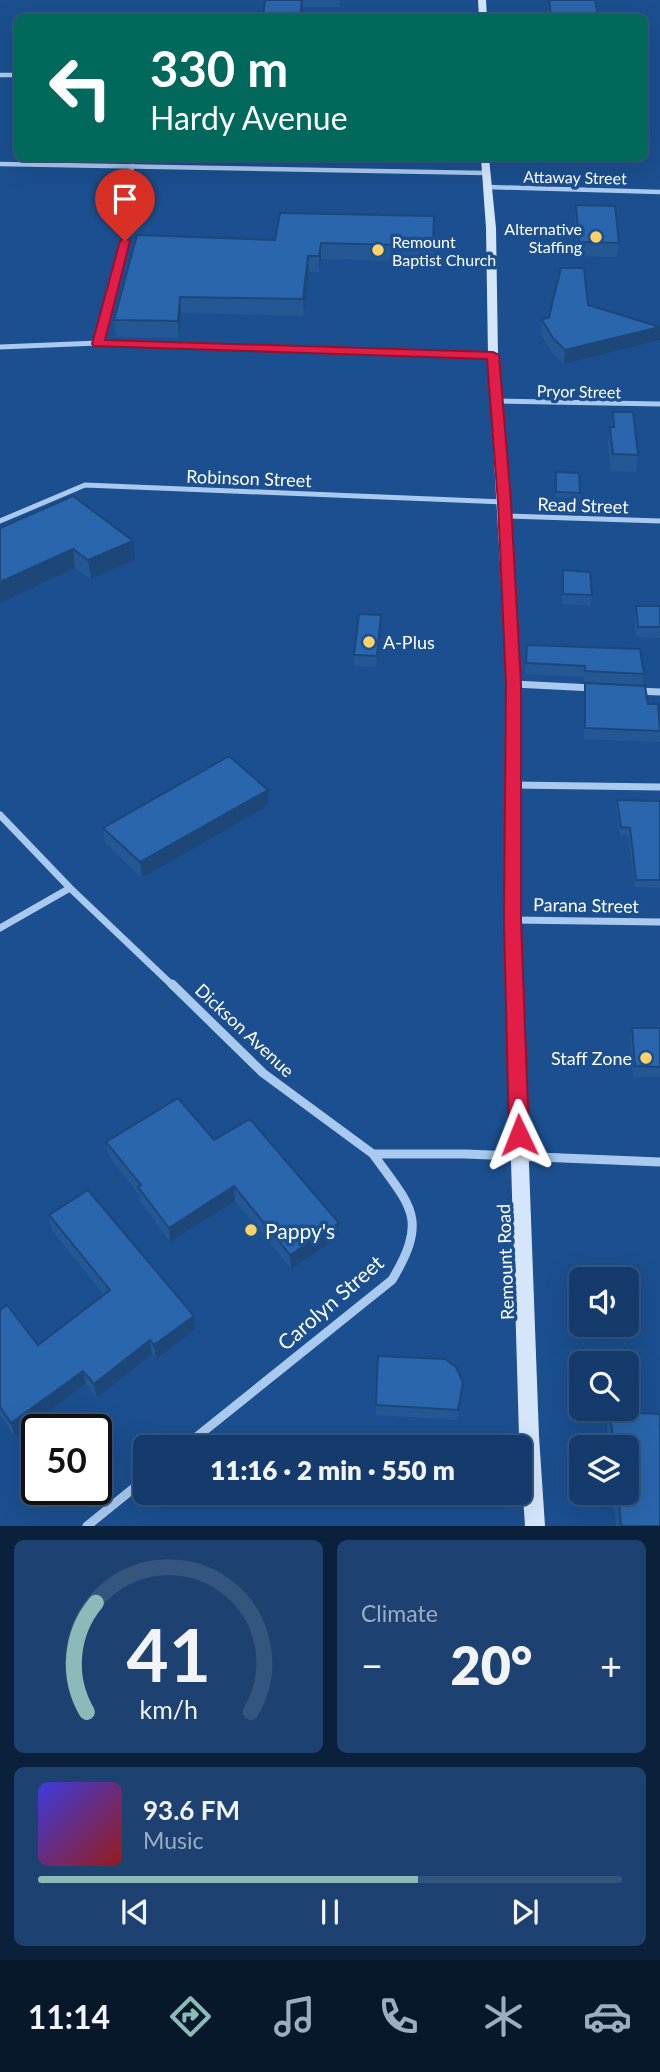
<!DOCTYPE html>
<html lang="en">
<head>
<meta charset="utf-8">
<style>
	body { margin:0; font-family:Lato,sans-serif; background:#1d4271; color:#f1f3f6; height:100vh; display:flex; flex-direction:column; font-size:26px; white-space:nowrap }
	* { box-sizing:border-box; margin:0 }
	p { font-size:23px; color:#9dadc1 }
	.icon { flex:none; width:38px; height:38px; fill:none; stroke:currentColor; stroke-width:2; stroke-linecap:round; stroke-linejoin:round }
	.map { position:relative; height:1526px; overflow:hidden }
	.sheet { display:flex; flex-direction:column; gap:14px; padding:14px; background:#0b203b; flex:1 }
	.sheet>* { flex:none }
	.hud { position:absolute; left:14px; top:14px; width:634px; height:147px; border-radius:10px; box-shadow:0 7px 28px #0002,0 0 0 2px #33557e; background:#00695c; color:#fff; overflow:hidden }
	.buttons { position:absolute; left:569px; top:1267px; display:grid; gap:14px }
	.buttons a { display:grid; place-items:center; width:70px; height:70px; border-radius:10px; background:#143b6b; box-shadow:0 7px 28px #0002,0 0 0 2px #33557e; font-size:35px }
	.speed { position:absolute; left:21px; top:1414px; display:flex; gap:14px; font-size:35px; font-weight:700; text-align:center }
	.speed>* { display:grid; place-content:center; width:91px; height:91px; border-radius:50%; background:#143b6b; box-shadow:0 7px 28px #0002,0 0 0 2px #33557e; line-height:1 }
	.speed .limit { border:4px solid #111; border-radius:10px; background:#fff; color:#111 }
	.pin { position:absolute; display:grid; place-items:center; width:60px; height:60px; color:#fff; margin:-72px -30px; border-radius:50% 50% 50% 0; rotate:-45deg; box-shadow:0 0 7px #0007 }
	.pin .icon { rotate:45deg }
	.me { position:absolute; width:77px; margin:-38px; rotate:358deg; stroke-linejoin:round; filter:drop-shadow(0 0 5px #0008) }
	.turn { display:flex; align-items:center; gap:24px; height:147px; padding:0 21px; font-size:32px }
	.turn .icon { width:91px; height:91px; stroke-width:2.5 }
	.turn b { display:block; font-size:49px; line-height:60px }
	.big { font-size:52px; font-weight:800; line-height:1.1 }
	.sheet .tile { flex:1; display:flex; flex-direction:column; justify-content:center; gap:10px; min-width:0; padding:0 24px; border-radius:10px; background:#1d4271 }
	.sheet .dial { align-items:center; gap:0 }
	.dial svg { height:182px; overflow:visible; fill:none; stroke:#33557e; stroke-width:7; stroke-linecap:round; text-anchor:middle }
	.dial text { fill:#f1f3f6; stroke:none }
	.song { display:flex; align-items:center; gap:21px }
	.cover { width:84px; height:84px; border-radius:10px; background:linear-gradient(135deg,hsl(240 70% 55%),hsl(0 70% 35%)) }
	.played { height:7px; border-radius:4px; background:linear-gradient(90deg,#8bbbb9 65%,#33557e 65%) }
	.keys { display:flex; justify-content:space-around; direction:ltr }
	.heat { display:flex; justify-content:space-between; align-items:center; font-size:38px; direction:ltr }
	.sheet .tiles { flex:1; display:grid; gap:14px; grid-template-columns:1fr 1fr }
	.tile:last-child { grid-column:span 2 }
	.trip { position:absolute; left:133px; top:1435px; width:399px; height:70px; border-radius:10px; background:#143b6b; box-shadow:0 7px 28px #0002,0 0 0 2px #33557e; font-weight:800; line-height:70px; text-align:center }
	.tabs { display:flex; height:112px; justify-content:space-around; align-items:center; background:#08182b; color:#9dadc1 }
	.tabs .icon { width:49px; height:49px }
	.tabs .selected { color:#8bbbb9 }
	.tabs b { font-size:32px; color:#f1f3f6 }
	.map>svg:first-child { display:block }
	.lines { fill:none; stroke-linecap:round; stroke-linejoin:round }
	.street-far3 { stroke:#a9c9ee; stroke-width:4.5 }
	.street-far2 { stroke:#a9c9ee; stroke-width:5 }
	.street-far1 { stroke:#a9c9ee; stroke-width:7 }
	.street { stroke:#a9c9ee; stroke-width:9 }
	.secondary { fill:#d6e6fa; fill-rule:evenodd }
	.wall { fill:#245895 }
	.shaded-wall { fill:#1d4779 }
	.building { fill:#2a66ad; stroke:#1d4779; stroke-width:2 }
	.route { fill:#e11d48; stroke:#92132f; stroke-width:2 }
	.poi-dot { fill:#ffd166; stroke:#1b4f8f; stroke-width:2.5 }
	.labels { text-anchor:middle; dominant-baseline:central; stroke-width:7; stroke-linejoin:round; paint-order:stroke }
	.far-street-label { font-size:16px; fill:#fff; stroke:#1b4f8f }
	.far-poi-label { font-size:16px; fill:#fff; stroke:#1b4f8f; text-anchor:end }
	.street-label { font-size:18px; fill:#fff; stroke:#1b4f8f }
	.poi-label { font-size:18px; fill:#fff; stroke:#1b4f8f; text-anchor:start }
	.near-poi-label { font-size:21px; fill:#fff; stroke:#1b4f8f; text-anchor:start }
	.near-street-label { font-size:21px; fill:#fff; stroke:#1b4f8f }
</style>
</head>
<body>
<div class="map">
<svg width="660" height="1526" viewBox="0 0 660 1526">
	<rect width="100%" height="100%" fill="#1b4f8f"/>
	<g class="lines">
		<path class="street-far3" d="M0,75h18
			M0,164l486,9
			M488,187l172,5
			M123,248l6,-24 -10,-23 2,-11 12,-24"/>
		<path class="street-far2" d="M98,343l25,-97
			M0,347l98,-4 395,13
			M497,401l163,3
			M505,516l155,5
			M0,521l85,-36 419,17"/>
		<path class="street-far1" d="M514,684l79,4
			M637,691l23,1
			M514,785l146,2
			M0,815l70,73 103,98
			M513,920l147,2
			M0,928l70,-40"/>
		<path class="street" d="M172,984l91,89 110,81h92l195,8
			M184,1447l208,-167c37,-62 19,-73 -19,-126
			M87,1526l58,-47"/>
		<path class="secondary" d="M478,0h8l1,18h-8z
			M481,158h8l7,70 2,128 23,328 -1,236 19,516 6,90h-20l-6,-90 -15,-516 3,-236 -19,-328 -2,-128z"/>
	</g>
	<path class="wall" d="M265,0h75l-1,7h-36l-1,11h-39z
		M548,0h1l50,18h-51z
		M576,205l43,38 -2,14 -40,-1 -2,-37z
		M137,235l296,11v16l-112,-3 -2,13h-10l-5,44 -123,-3 -2,25 -63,-1 -2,-17z
		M588,305l72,35 -96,24 -13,-12 -10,-18 1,-14z
		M613,412l25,43 -2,17 -25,-1 -3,-27z
		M556,472l24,21v6l-24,-2z
		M0,528l135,32 -44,19 -16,-11z
		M563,570l29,25 -1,11 -29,-2z
		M636,606h24v32l-24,-1 -2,-20z
		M381,615l-5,52 -22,-1v-11z
		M527,645l117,29 -2,11 -58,-3v-5l-59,-3z
		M585,683l63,21 12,16v22l-76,-3v-45z
		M268,790v16l-126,72 -37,-35 -2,-15z
		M617,800l43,1v87l-25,-1 -7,-51 -8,-1 -4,-27z
		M632,1028h28v49h-27l-3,-38z
		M214,1140l124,97 -47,32 -56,-68 -65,41 -30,-41 -1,-6 -30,-39 -3,-14z
		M49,1215l145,101 1,14 -39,29 -4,-5 -55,44 -11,-14 -71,52 -15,-21v-105l38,35 66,-50 -52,-65z
		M378,1356l84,36 -5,28 -81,-5z
		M610,1412l50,2v112h-44l-3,-33h13v-46h-17l-2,-20z"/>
	<path class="shaded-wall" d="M302,0h1v7l-1,11 -2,-1z
		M321,243v16l-2,13v-16z
		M308,256l1,16 -5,44 -1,-17z
		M180,297l1,16 -2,25 -1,-17z
		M660,327v13l-96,24 1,-14z
		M133,541l2,19 -44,19 -3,-19z
		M73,549l2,19 -75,35v-21z
		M268,790v16l-126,72 -2,-16z
		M234,1186l1,15 -65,41 -1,-14z
		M339,1223l-1,14 -47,32 -1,-14z
		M194,1316l1,14 -39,29 -2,-14z
		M150,1340l2,14 -55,44 -3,-14z
		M83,1371l3,13 -71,52 -4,-13z"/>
	<path class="building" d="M265,0h37l-2,17h-37z
		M549,0h46l4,18h-48z
		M576,205l39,1 4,37 -40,-1z
		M280,213l154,3 -1,30 -112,-3 -2,13h-11l-5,43 -123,-2 -2,24 -64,-1 23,-85 138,5z
		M561,268h23l4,37 72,22 -95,23 -12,-12 -11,-18 7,-3z
		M613,412h20l5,43 -25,-1 -3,-27h4z
		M556,472l23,1 1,20 -24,-1z
		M73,496l60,45 -45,19 -15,-11 -73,33v-54z
		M563,570l27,2 2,23 -29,-1z
		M636,606h24v21h-22z
		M359,614l22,1 -4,41 -23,-1z
		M527,645l113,4 4,25 -59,-3v-5l-59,-3z
		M585,683l60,3 3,18h10l2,27 -75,-3z
		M229,756l39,34 -128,72 -37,-34z
		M617,800l43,1v79h-24l-6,-52 -9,-1z
		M632,1028h28v39l-25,-1z
		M178,1098l36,42 36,-21 89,104 -49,32 -56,-69 -65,42 -31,-41 3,-2 -35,-43z
		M88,1190l106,126 -40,29 -4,-5 -56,44 -11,-13 -72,52 -11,-16v-97l7,-5 31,40 72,-55 -61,-75z
		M378,1356l67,3 11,8 7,15 -5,28 -82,-5z
		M610,1412l50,2v112h-39l-3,-33h8v-46h-12z"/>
	<path class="route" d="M125,238l5,3 -25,99 388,12 6,3 12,148 10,181v236l8,215 -3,6 -7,2 -7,-2 -3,-6 -5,-215 2,-236 -8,-181 -11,-144 -393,-13 -2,-2 28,-103z"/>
	<g class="poi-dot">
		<circle cx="596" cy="237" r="7"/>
		<circle cx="378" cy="250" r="7"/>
		<circle cx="369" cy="642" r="7"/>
		<circle cx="646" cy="1058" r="7"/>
		<circle cx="251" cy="1230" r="7"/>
	</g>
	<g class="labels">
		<g class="far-street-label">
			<text transform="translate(575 177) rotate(1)">Attaway Street</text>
			<text transform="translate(579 391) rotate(1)">Pryor Street</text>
		</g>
		<g class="far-poi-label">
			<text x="582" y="228">Alternative<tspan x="582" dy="18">Staffing</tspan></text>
			<text x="392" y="241" text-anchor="start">Remount<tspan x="392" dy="18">Baptist Church</tspan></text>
		</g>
		<g class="street-label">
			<text transform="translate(249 478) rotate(2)">Robinson Street</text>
			<text transform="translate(583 505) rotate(2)">Read Street</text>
			<text transform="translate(586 905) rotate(1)">Parana Street</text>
			<text transform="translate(245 1030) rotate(43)">Dickson Avenue</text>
			<text transform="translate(505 1262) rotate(-92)">Remount Road</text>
		</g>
		<g class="poi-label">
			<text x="383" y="642">A-Plus</text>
			<text x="632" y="1058" text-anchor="end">Staff Zone</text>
		</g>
		<g class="near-poi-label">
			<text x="265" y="1230">Pappy's</text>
		</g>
		<g class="near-street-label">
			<text transform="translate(330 1302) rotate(-41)">Carolyn Street</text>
		</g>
	</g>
</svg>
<div class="buttons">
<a><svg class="icon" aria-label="sound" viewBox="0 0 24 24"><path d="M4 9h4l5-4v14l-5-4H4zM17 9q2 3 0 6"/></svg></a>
<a><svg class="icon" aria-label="search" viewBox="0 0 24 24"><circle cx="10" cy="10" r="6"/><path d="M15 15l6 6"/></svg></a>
<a><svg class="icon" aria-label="layers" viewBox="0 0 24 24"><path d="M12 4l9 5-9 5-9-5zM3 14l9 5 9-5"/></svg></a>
</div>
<div class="speed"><div class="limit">50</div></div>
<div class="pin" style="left:125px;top:241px;background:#d93025"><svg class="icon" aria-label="arrive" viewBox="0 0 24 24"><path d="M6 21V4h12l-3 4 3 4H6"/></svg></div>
<svg class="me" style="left:519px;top:1135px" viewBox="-20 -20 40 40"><path d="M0-17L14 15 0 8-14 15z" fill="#e11d48" stroke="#fff" stroke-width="4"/></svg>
<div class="trip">11:16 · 2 min · 550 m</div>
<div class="hud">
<div class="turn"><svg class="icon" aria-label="left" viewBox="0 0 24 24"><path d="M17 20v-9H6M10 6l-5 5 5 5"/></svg><div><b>330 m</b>Hardy Avenue</div></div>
</div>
</div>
<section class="sheet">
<div class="tiles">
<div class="tile dial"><svg viewBox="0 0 100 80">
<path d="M14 69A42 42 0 1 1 86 69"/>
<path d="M14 69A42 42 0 0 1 18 21" stroke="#8bbbb9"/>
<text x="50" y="56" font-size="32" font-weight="700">41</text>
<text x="50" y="72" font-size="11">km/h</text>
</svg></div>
<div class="tile"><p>Climate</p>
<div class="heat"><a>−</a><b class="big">20°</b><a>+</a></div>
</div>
<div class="tile">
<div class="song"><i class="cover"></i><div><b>93.6 FM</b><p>Music</p></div></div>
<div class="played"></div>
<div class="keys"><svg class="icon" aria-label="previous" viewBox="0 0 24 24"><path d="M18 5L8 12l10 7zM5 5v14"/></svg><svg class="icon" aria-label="pause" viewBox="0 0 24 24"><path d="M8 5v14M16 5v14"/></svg><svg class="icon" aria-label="next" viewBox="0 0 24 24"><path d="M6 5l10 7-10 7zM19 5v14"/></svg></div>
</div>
</div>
</section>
<nav class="tabs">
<b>11:14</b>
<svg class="icon selected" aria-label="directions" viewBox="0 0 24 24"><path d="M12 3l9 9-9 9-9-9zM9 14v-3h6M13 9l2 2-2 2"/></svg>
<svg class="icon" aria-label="music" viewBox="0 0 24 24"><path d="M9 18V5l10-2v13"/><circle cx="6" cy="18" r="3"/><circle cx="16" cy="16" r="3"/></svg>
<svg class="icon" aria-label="phone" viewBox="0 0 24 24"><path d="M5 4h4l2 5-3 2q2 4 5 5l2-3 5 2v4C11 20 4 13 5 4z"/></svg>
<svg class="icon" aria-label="climate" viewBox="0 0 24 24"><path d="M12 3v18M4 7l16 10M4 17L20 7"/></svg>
<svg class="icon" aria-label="car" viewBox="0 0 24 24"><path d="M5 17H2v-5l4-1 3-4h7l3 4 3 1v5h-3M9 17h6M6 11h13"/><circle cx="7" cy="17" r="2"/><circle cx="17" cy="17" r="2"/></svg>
</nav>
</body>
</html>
